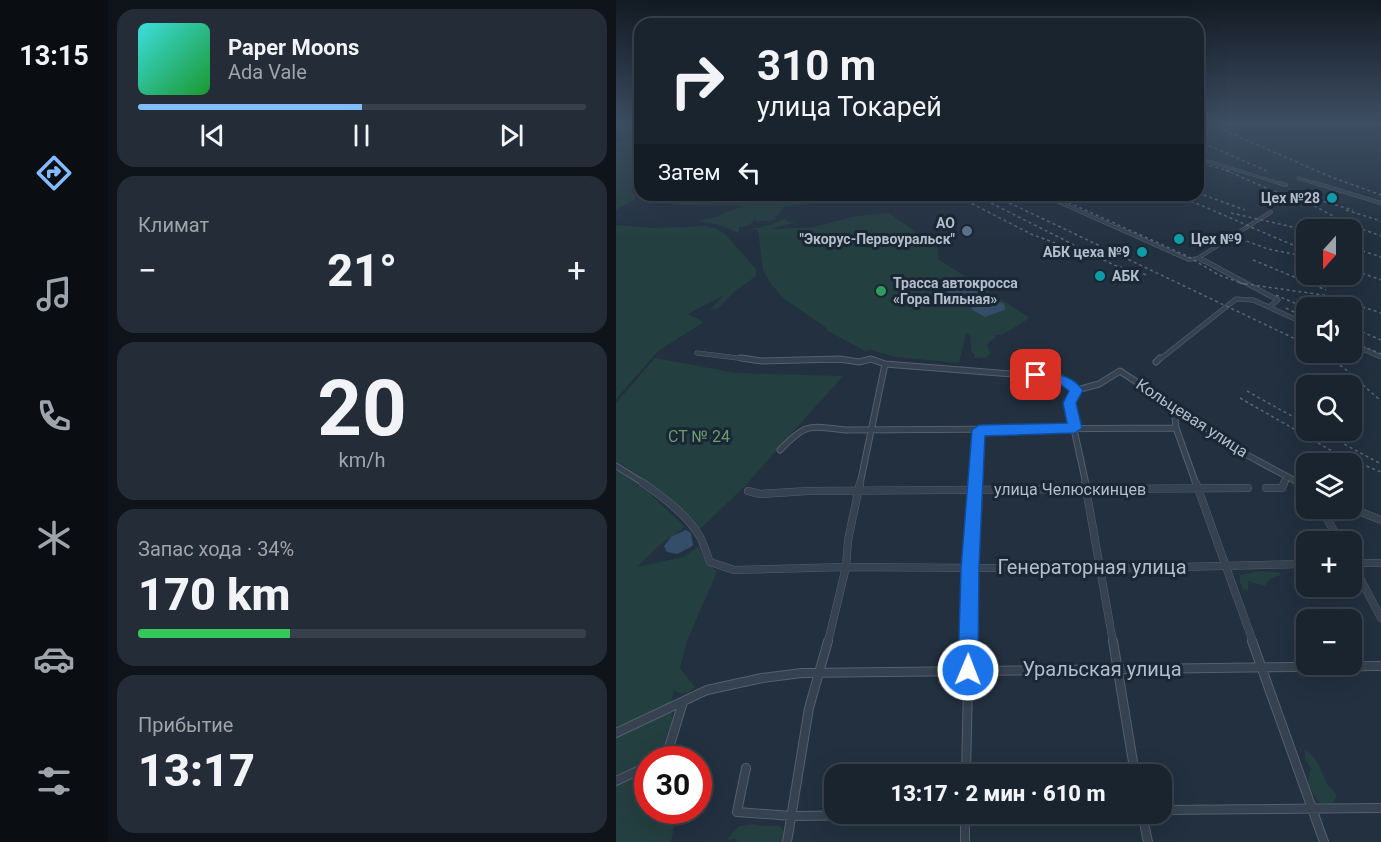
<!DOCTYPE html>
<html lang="ru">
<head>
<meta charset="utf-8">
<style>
	body { margin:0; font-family:Roboto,sans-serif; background:#232c37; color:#f1f3f6; height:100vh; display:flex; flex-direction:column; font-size:22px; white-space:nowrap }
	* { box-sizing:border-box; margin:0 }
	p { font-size:20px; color:#9fa4aa }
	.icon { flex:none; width:33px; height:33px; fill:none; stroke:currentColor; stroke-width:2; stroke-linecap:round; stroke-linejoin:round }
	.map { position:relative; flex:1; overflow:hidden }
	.side { display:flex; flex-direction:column; gap:9px; padding:9px; background:#0e141a; width:508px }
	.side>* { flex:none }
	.banner { position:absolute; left:18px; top:18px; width:570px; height:183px; border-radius:18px; box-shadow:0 6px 24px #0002,0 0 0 2px #38414b; background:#1a242f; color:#f1f3f6; overflow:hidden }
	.needle { width:39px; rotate:201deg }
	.buttons { position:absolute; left:680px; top:219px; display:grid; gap:12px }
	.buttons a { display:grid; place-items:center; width:66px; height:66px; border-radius:12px; background:#1a242f; box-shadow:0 6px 24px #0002,0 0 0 2px #38414b; font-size:30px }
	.speed { position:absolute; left:18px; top:746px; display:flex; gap:12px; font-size:30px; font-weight:700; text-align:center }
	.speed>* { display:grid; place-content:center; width:78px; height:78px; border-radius:50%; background:#1a242f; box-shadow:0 6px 24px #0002,0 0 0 2px #38414b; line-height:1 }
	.speed .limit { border:9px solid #d22; background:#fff; color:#111 }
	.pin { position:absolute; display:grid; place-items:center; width:51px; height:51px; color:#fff; margin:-26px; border-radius:12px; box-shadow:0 3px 9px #0006 }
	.me { position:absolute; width:66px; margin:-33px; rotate:1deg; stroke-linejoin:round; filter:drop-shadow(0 0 4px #0008) }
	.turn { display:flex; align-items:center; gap:21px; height:126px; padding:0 24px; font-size:27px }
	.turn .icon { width:78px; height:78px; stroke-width:2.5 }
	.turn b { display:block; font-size:42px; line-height:51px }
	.then { display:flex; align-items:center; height:57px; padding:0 24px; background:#0003; gap:12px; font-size:22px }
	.big { font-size:45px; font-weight:800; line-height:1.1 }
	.side .widget { flex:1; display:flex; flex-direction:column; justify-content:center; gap:9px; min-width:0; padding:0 21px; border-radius:18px; background:#232c37 }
	.side .dial { align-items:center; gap:0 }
	.dial b { font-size:78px; line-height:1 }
	.song { display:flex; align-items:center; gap:18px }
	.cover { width:72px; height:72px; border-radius:9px; background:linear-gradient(135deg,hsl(180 70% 55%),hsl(130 70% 35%)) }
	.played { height:6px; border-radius:3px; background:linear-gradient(90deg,#82bbff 50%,#38414b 50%) }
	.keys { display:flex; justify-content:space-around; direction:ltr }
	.heat { display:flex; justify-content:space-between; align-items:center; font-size:33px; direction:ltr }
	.charge { height:9px; border-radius:4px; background:linear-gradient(90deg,#34c759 34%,#38414b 0) }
	.trip { position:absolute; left:208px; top:764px; width:348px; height:60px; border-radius:18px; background:#1a242f; box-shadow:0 6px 24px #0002,0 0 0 2px #38414b; font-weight:800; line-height:60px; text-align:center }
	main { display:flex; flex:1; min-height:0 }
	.tab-bar { display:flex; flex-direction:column; width:108px; justify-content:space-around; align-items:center; background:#0a0e13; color:#9fa4aa }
	.tab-bar .icon { width:42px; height:42px }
	.tab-bar .selected { color:#82bbff }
	.tab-bar b { font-size:27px; color:#f1f3f6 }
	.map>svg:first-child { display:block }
	.green { fill:#243f40 }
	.water { fill:#344d68 }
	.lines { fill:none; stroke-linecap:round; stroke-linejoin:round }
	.minor-far5-casing { stroke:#54606d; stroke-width:3 }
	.minor-far4-casing { stroke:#54606d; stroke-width:4 }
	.minor-far3-casing { stroke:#54606d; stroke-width:5 }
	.minor-far2-casing { stroke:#54606d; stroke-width:7 }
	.minor-far1-casing { stroke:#54606d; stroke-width:8 }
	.minor-casing { stroke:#54606d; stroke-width:10 }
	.minor-far5 { stroke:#36424f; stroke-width:2 }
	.minor-far4 { stroke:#36424f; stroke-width:3 }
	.minor-far3 { stroke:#36424f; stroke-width:4 }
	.minor-far2 { stroke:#36424f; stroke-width:5 }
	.minor-far1 { stroke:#36424f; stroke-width:7 }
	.minor { stroke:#36424f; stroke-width:8 }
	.rail { stroke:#586676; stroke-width:1.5; stroke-dasharray:3 3; stroke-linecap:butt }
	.route { fill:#1a73e8; stroke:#114b97; stroke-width:1.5 }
	.culture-dot { fill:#0f9aa8; stroke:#1b2734; stroke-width:2 }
	.service-dot { fill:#5c6f8a; stroke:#1b2734; stroke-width:2 }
	.leisure-dot { fill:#2e9e5b; stroke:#1b2734; stroke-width:2 }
	.labels { text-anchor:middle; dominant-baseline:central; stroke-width:6; stroke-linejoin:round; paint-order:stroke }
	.far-poi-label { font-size:14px; font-weight:bold; fill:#b2bdca; stroke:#1b2734; text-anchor:end }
	.street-label { font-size:16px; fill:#b2bdca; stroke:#1b2734 }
	.park-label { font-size:16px; fill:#679d70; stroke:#1b2734 }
	.near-street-label { font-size:20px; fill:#b2bdca; stroke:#1b2734 }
</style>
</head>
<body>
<main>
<nav class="tab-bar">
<b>13:15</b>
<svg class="icon selected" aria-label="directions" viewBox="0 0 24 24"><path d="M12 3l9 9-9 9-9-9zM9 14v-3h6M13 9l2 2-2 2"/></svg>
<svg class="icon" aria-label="music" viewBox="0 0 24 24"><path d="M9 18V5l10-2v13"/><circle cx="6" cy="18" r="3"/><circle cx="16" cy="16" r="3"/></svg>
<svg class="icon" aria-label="phone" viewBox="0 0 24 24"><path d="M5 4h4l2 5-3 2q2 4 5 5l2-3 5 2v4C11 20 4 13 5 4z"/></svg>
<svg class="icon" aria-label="climate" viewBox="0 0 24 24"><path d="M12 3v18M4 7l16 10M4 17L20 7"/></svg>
<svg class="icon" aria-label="car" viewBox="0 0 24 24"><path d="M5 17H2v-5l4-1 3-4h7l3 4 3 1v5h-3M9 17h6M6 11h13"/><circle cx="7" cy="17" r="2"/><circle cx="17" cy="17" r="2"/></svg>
<svg class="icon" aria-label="filters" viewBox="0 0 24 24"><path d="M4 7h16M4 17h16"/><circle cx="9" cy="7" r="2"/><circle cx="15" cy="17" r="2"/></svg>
</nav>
<section class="side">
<div class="widget">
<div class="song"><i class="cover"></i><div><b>Paper Moons</b><p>Ada Vale</p></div></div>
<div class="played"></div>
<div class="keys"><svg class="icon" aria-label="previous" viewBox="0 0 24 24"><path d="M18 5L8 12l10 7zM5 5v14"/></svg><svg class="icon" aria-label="pause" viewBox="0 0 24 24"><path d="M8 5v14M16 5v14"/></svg><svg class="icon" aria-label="next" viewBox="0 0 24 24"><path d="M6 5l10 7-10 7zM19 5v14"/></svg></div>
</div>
<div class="widget"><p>Климат</p>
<div class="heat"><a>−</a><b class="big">21°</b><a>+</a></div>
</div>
<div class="widget dial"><b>20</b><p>km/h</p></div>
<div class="widget"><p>Запас хода · 34%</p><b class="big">170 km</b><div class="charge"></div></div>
<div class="widget"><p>Прибытие</p><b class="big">13:17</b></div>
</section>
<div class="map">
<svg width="765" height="842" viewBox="0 0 765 842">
	<rect width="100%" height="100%" fill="#22303f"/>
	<path class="green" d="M0,123h24v64l-9,3 5,9 -20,11v-68l15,-5 -12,3z
		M29,195h158l16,7 -36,5 -6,9h-3l3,2c-5,4 -12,3 -16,2l-3,3 -3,-3 -7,6 -9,1v6l-23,-9 -18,-3 19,-4 8,-5 20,-6 -68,-1 -28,-5z
		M273,213l49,35v11l92,59 -28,17h-7v3l-6,4 -2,4 4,7 -5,5h-12l1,-3 -4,-4 -1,-16 -4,-2 -7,30 -64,-6 -27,-8 1,2 -6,-1 -37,-20 2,-1 -45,-31 -12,-14 -8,-14 -5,-40 -8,-1 23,-5 12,-6 4,4h8l-26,7 42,-2 44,-11z
		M0,225l36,3 53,-2 12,3 9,6 30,34v7l-22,16 -15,16 -9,2 14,-15 -36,19 16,8 -46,29 -42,48z
		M39,358l81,15 107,3 -99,111 -44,42c-25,-27 -52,-49 -84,-68v-58z
		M0,470l29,19 40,38 -24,17 -24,23 46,-10 16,-11 5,13 13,13 -30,69 -7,27 15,19 -7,6 -7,1 -7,-4 -5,20 4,4 -7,34 -5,6 -45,21z
		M644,571l19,1 2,3 -11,4 -5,7 -17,-5v10l-5,-2 -3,-7v-7z
		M689,750c13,7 15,19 21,32 3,7 9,7 11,15l-7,9 -10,-2c-7,-12 -16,-21 -9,-35l-6,-11z
		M31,769l1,41h29l-6,32h-55v-58z
		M138,824c8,3 17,1 26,2l4,6 -2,10h-45l-2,-4 -5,2 -3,-1 12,-13z"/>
	<path class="water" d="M334,276l4,1 6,9 17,5 27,13 1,6 -20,7 -14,-8 4,-6 -5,-3 -1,-6 -7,3 -3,6 -11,-6 1,-11 2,-2 -2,-2z
		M70,530l5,3 2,12 -2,2 -14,7 -10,-2 -3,-6 8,-10z"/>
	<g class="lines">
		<g class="minor-far5-casing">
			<path id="minor-far5" d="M582,158l87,27
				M682,178l22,7"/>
		</g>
		<g class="minor-far4-casing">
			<path id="minor-far4" d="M664,183l6,2
				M699,183l66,20
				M458,195l-15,7 130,58 9,-2 73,-46
				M582,258l7,4"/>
		</g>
		<g class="minor-far3-casing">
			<path id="minor-far3" d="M587,260l75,40 -9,7
				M735,344l30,13
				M81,353l57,7
				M186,360h44
				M251,360h7
				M543,360l77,-61 17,1 53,24"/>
		</g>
		<g class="minor-far2-casing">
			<path id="minor-far2" d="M125,358l21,3 78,-2 19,3 12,-3 14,5 176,14 16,12
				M540,362l4,-4
				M461,390l-7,10v11l16,73
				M461,390l22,-6 21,-13 127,84 54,29
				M564,410l-5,8 1,10 20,56
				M164,450c27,-28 29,-24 66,-20l330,-2
				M0,466l29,18
				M244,484l25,-120
				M359,484l4,-54
				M668,484l3,-7"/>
		</g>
		<g class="minor-far1-casing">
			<path id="minor-far1" d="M27,483c20,14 43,31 56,52 5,8 7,18 11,27l24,8 112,-3 254,2 206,-5
				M469,483l28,159
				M580,483l57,159
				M682,483l8,4
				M650,488h16l2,-5
				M132,491l12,3 48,-3 440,-3
				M735,508l30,12
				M709,515l15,27
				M735,561l30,57
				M735,563h30
				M212,642l18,-75 2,-27 12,-57
				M353,642l1,-74 6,-85"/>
		</g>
		<g class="minor-casing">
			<path id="minor" d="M497,641l22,133
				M636,641l72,201
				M0,733l91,-43 55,-12 40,-5 579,-7
				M47,759l5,-8 15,-49
				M130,768l-9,44 55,4 261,-3
				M350,774l3,-133
				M0,781l32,-15
				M546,810l219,-2
				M526,813l6,29
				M349,814v28
				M171,842l22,-134 19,-67"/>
		</g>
		<use href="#minor-far5" class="minor-far5"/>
		<use href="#minor-far4" class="minor-far4"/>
		<use href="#minor-far3" class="minor-far3"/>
		<use href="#minor-far2" class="minor-far2"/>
		<use href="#minor-far1" class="minor-far1"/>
		<use href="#minor" class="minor"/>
		<path class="rail" d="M591,123l124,54 50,18
			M582,141l69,30
			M582,162l34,10
			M609,170l48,21 38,13 35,19 35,13
			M582,193l47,17
			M359,195l139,70 33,10
			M377,195l313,149
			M436,195l135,61 32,19 28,10
			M558,195c45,16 87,38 132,55
			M345,198l70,36 24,9
			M696,198l41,12
			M730,210l35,11
			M615,213l75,17
			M625,239l27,10 35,7
			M735,247l30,10
			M637,260l73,30
			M735,269l30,11
			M623,283l91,13 51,17
			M660,295l30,13
			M685,297l28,11
			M670,308l20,10
			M735,327l30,13
			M735,341l30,13
			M704,352l24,16 37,33
			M631,391l59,33
			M624,398l99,57 42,17
			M702,430l63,34"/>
	</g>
	<linearGradient id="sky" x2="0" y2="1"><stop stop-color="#131a23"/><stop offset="0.51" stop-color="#3e4e63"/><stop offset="1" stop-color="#3e4e63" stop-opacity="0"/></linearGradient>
	<rect width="765" height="241" fill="url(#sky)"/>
	<path class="route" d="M420,371c18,2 35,3 47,19l-7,13 6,25 -7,5 -90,3 -6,132 -1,102 -3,7 -7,3 -8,-3 -2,-7 3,-102 11,-138 7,-5 88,-2 -4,-20 6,-12 -12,-9 -26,-4 -2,-3z"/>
	<g class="culture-dot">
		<circle cx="716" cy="198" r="6"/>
		<circle cx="563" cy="239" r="6"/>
		<circle cx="526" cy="252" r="6"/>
		<circle cx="484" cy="276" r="6"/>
	</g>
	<circle class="service-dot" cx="351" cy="231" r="6"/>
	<circle class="leisure-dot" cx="265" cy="291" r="6"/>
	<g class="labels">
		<g class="far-poi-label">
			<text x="704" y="198">Цех №28</text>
			<text x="339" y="223">АО<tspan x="339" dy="16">"Экорус-Первоуральск"</tspan></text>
			<text x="575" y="239" text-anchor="start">Цех №9</text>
			<text x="514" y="252">АБК цеха №9</text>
			<text x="496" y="276" text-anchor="start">АБК</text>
			<text x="277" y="283" text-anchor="start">Трасса автокросса<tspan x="277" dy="16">«Гора Пильная»</tspan></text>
		</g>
		<g class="street-label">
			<text transform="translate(576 418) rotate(33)">Кольцевая улица</text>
			<text x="454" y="489">улица Челюскинцев</text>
		</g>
		<g class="park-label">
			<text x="83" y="436">СТ № 24</text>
		</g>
		<g class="near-street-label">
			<text x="476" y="567">Генераторная улица</text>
			<text x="486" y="669">Уральская улица</text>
		</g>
	</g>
</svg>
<div class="buttons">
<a><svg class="needle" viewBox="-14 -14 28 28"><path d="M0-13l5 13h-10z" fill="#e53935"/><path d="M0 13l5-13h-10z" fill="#9fa4aa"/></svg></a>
<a><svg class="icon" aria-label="sound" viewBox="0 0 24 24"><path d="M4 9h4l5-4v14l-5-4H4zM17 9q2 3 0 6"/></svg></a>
<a><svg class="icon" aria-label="search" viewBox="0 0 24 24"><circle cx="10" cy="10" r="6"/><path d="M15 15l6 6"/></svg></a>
<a><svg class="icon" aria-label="layers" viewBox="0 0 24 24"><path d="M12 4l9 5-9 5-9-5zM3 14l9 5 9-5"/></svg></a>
<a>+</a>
<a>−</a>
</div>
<div class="speed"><div class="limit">30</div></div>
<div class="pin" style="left:420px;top:375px;background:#d93025"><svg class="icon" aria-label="arrive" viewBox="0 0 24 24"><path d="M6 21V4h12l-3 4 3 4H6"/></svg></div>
<svg class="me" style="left:352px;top:670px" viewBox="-20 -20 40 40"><circle r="17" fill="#1a73e8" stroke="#fff" stroke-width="3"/><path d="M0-11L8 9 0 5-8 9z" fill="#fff"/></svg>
<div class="trip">13:17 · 2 мин · 610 m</div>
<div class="banner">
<div class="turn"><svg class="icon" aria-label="right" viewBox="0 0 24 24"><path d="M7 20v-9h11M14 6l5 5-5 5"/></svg><div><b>310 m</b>улица Токарей</div></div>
<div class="then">Затем<svg class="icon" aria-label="left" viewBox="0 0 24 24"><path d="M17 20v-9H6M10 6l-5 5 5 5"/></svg></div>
</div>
</div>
</main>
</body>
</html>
